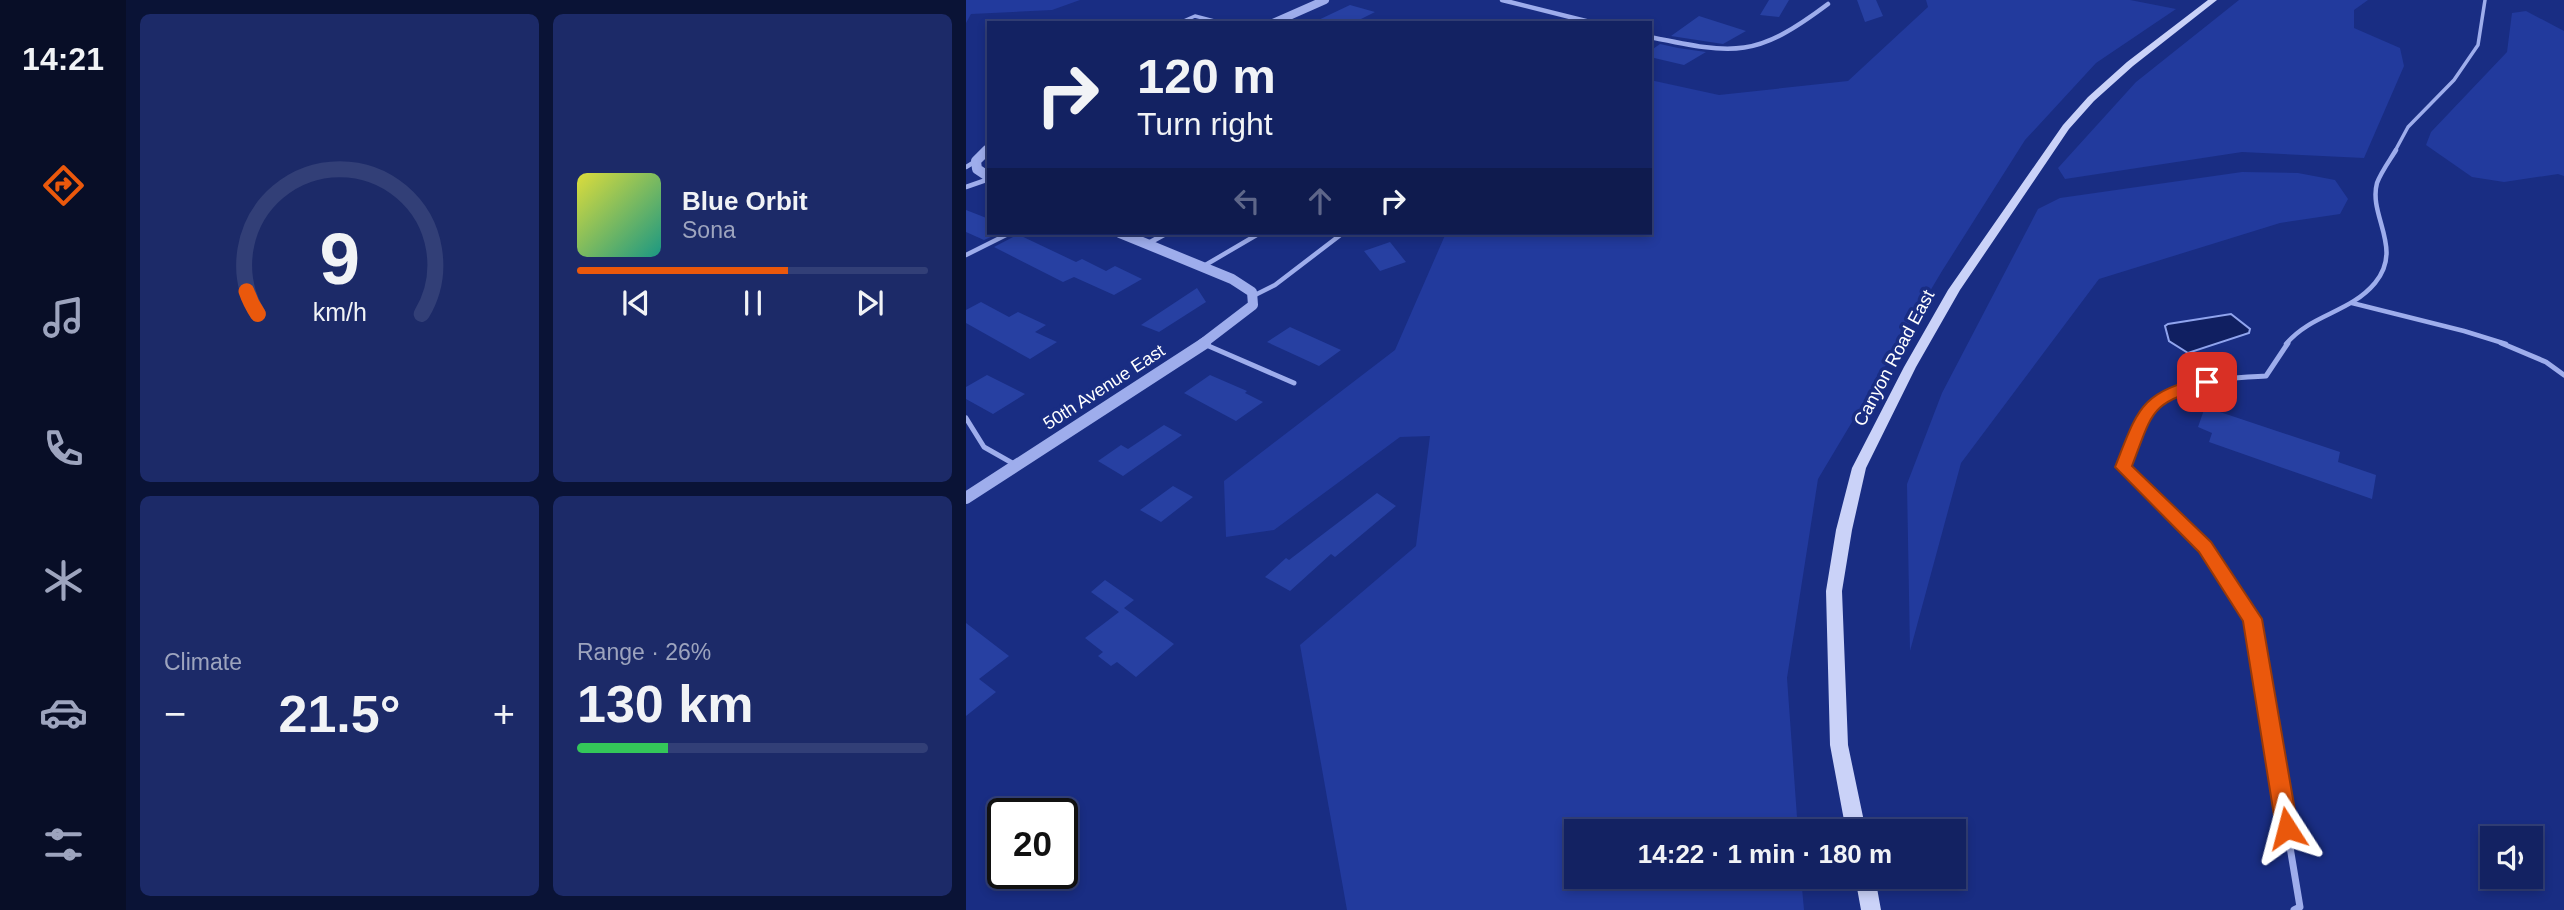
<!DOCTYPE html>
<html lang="en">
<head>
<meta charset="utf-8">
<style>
	body { margin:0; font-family:Arial,sans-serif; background:#1c2a68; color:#f1f3f6; height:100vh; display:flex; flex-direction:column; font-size:26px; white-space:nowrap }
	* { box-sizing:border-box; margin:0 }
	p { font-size:23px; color:#9da4be }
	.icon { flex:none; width:38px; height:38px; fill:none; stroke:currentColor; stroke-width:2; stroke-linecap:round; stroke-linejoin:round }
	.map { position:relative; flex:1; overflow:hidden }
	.side { display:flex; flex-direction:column; gap:14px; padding:14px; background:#0a1336; width:840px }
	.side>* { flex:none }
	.guide { position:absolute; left:21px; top:21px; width:665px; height:214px; border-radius:0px; box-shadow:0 4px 10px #0003,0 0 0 2px #323f77; background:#132262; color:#f1f3f6; overflow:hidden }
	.controls { position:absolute; left:1514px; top:826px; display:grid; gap:14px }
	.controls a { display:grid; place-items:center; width:63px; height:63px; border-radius:0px; background:#132262; box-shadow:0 4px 10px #0003,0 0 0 2px #323f77; font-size:35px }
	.speed { position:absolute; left:21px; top:798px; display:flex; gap:14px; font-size:35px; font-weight:700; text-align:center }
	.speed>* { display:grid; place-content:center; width:91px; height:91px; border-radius:50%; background:#132262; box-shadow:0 4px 10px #0003,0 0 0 2px #323f77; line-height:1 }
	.speed .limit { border:4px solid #111; border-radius:10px; background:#fff; color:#111 }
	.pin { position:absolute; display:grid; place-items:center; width:60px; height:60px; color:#fff; margin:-30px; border-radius:14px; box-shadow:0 4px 10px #0006 }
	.me { position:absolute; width:77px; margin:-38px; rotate:351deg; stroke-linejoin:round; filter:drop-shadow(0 0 5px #0008) }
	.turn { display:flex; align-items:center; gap:24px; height:147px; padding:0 35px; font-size:32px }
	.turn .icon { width:91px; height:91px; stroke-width:2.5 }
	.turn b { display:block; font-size:49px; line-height:60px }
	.lanes { display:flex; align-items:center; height:66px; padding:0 35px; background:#0003; justify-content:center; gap:35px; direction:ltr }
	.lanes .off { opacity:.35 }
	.big { font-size:52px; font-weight:600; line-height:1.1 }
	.side .widget { flex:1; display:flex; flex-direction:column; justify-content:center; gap:10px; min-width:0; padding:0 24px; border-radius:10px; background:#1c2a68 }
	.side .dial { align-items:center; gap:0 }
	.dial svg { height:182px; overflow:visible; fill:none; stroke:#323f77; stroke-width:7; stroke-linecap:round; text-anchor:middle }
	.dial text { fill:#f1f3f6; stroke:none }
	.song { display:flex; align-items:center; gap:21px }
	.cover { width:84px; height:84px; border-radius:10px; background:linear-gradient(135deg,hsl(60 70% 55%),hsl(170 70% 35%)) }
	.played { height:7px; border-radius:4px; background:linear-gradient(90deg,#ea580c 60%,#323f77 60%) }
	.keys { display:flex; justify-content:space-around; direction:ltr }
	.heat { display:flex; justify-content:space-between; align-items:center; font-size:38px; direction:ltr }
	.charge { height:10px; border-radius:5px; background:linear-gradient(90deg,#34c759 26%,#323f77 0) }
	.side .tiles { flex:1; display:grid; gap:14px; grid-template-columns:repeat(2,1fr) }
	.trip { position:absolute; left:598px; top:819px; width:402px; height:70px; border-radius:0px; background:#132262; box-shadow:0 4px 10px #0003,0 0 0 2px #323f77; font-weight:600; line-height:70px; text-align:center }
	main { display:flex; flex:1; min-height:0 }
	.menu { display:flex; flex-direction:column; width:126px; justify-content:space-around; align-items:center; background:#080e27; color:#9da4be }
	.menu .icon { width:49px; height:49px }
	.menu .current { color:#ea580c }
	.menu b { font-size:32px; color:#f1f3f6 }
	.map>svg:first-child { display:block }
	.green { fill:#223a9d }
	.water { fill:#101f61; stroke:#90a4ee; stroke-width:2 }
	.building { fill:#2740a2 }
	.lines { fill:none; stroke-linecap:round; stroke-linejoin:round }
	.service-far3 { stroke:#9eadec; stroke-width:3.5 }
	.service-far2 { stroke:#9eadec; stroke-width:4.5 }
	.service-far1 { stroke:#9eadec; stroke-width:5 }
	.service { stroke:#9eadec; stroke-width:7 }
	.minor-far1 { stroke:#9eadec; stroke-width:4.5 }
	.minor { stroke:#9eadec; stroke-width:5 }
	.tertiary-far2 { stroke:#9eadec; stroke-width:8 }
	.tertiary-far1 { stroke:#9eadec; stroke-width:10 }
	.tertiary { stroke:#9eadec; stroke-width:12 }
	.secondary { fill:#cad2f8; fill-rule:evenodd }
	.route { fill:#ea580c; stroke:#983908; stroke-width:2 }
	.labels { text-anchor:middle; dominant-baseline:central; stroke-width:7; stroke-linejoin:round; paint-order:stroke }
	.street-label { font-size:18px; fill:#fff; stroke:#192d83 }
</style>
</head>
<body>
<main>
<nav class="menu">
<b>14:21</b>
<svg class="icon current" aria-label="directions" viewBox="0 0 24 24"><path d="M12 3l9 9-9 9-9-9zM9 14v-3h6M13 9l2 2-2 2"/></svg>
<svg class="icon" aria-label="music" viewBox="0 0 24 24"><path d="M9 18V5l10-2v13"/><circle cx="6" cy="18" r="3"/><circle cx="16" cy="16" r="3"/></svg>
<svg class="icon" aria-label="phone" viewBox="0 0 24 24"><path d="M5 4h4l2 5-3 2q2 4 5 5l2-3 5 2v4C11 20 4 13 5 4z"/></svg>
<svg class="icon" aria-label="climate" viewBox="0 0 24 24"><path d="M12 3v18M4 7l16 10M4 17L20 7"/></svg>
<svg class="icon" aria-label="car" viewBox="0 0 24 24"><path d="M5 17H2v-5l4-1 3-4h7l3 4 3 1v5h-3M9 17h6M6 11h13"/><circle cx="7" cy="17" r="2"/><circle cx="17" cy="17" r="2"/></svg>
<svg class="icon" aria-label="filters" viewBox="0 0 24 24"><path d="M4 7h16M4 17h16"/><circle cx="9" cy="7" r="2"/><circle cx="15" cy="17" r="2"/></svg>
</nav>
<section class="side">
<div class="tiles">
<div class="widget dial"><svg viewBox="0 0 100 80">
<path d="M14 69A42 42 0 1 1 86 69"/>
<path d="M14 69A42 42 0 0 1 9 59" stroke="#ea580c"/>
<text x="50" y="56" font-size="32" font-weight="700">9</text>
<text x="50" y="72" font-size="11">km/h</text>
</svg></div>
<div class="widget">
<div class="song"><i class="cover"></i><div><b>Blue Orbit</b><p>Sona</p></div></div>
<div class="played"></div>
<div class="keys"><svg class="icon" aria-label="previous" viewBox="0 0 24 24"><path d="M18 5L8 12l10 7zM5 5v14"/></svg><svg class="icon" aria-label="pause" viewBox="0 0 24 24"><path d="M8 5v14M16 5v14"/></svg><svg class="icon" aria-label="next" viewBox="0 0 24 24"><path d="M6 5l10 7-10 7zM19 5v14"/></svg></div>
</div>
<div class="widget"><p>Climate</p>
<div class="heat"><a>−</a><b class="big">21.5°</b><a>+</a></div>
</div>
<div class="widget"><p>Range · 26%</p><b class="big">130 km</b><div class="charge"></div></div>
</div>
</section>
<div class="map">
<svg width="1598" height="910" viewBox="0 0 1598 910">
	<rect width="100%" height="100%" fill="#192d83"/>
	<path class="green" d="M0,0h114l-28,10 -81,4 -5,9z
		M960,0h204l46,9 -80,54 -71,77 -83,131 -124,208 -31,199 11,153h-221v46h224l3,33h-457l-47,-265 116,-99 14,-110 -30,1 -126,93 -48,7 -2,-56 171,-131 51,-117h204v-153l69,15 129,-14 80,-74z
		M1273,0h129l-14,10v18l46,20 4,18 -40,92 -122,-6 -177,27 -7,-11 78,-86z
		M1560,11l38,20v145l-6,-2 -54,8 -32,-5 -46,-32 5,-13 76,-80 5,-39z
		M1276,172l56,1 37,7 13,19 -8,15 -60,9 -181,56 -138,184 -51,188 -3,-167 35,-91 96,-184 22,-11z"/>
	<path class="water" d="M1265,314l19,15 -1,4 -61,20 -19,-12 -4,-15 3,-2z"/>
	<path class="building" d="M803,0h20l-10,17 -19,-2z
		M891,0h19l7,16 -18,6z
		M384,5l25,7 -22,11h-41z
		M733,16l47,15 -23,13 -52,-8z
		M694,44l18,4 28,4 -22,13 -34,-8v-6z
		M0,210l23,9v14h11l-16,7 -18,-8z
		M49,233l61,29 6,-3 24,12 9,-5 27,13 -28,16 -40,-18 -11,5 -69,-35 19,-10z
		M424,242l16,20 -26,9 -16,-20z
		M231,288l9,14 -47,30 -18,-7z
		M15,302l28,15 9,-5 28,13 -11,7 22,10 -27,17 -64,-36v-13z
		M324,327l51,23 -22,16 -52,-24z
		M21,375l38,19 -32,20 -27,-15v-12z
		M244,375l37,16 -2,2 18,9 -27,19 -52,-28z
		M1239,407l135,45 -2,10 38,13 -4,24 -163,-57 3,-9 -14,-6z
		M198,425l18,10 -59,41 -25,-15 23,-16 7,4z
		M207,486l20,11 -32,25 -21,-12z
		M411,493l19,13 -61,51 -4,-3 -41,37 -25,-14 21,-19 3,2z
		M139,580l29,20 -10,8 50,36 -38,33 -19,-15 -6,4 -13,-10 5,-4 -18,-14 34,-26 -28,-20z
		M0,623l43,33 -30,23 17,13 -30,24z"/>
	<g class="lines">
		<path class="service-far3" d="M213,23l16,-7 27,7
			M1429,151l13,-24 46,-47 24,-35 7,-45"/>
		<path class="service-far2" d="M0,167l10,-6
			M0,187l23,-8
			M23,204v3
			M0,255l44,-22
			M236,267l58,-34
			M287,296l22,-11 68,-52
			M1386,303l112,28 42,13
			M1320,344c25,-30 64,-31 89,-61 29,-35 -7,-67 2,-100 4,-11 13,-23 19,-33"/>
		<path class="service-far1" d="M1535,343l45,19 18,13
			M238,344l90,39
			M0,418l18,29 30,17
			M1269,592l-30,-45 -82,-80c6,-17 11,-36 21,-51 25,-38 82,-38 122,-40l22,-33"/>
		<path class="service" d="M1268,591l18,28 48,288 -6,3"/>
		<path class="minor-far1" d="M536,0l92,23
			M684,37c86,18 106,21 178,-33"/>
		<path class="minor" d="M181,244l20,-11"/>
		<path class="tertiary-far2" d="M307,23l52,-23
			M20,151l3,-3"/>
		<path class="tertiary-far1" d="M21,150l-11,11 1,8 12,8
			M154,233l112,46 20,13 1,13 -51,39"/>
		<path class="tertiary" d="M0,498l239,-155"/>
		<path class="secondary" d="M1242,0h9l-84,66 -39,35 -25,28 -109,161 -44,77 -50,101 -14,62 -10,61 6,154 18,86h-20l-16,-86 -4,-154 10,-61 16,-62 52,-101 44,-77 115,-165 25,-28 39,-35z
			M889,877h20l6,33h-20z"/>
	</g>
	<path class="route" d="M1241,377l7,5 -2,4c-62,17 -58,22 -80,80l79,76 51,77 36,209 -3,8 -8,3 -8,-3 -3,-8 -33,-207 -44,-69 -84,-85c23,-58 25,-76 92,-90z"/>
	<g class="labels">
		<g class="street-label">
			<text transform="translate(928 358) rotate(-62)">Canyon Road East</text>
			<text transform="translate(138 387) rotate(-33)">50th Avenue East</text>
		</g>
	</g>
</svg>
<div class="controls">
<a><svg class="icon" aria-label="sound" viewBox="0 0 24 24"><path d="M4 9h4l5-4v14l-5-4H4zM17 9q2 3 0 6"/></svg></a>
</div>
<div class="speed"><div class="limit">20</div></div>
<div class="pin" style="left:1241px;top:382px;background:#d93025"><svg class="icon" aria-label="arrive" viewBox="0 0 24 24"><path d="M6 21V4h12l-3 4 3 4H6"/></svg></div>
<svg class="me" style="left:1321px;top:828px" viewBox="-20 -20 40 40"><path d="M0-17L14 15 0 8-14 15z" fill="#ea580c" stroke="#fff" stroke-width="4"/></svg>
<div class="trip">14:22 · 1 min · 180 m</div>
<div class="guide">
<div class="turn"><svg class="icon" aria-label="right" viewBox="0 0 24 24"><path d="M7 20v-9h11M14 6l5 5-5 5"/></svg><div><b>120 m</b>Turn right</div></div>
<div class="lanes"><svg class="icon off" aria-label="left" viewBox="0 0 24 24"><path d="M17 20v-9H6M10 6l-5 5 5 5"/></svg><svg class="icon off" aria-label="ahead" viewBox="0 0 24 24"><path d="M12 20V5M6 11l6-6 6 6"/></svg><svg class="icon" aria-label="right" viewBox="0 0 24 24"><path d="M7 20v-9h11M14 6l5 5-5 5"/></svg></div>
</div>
</div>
</main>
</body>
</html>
